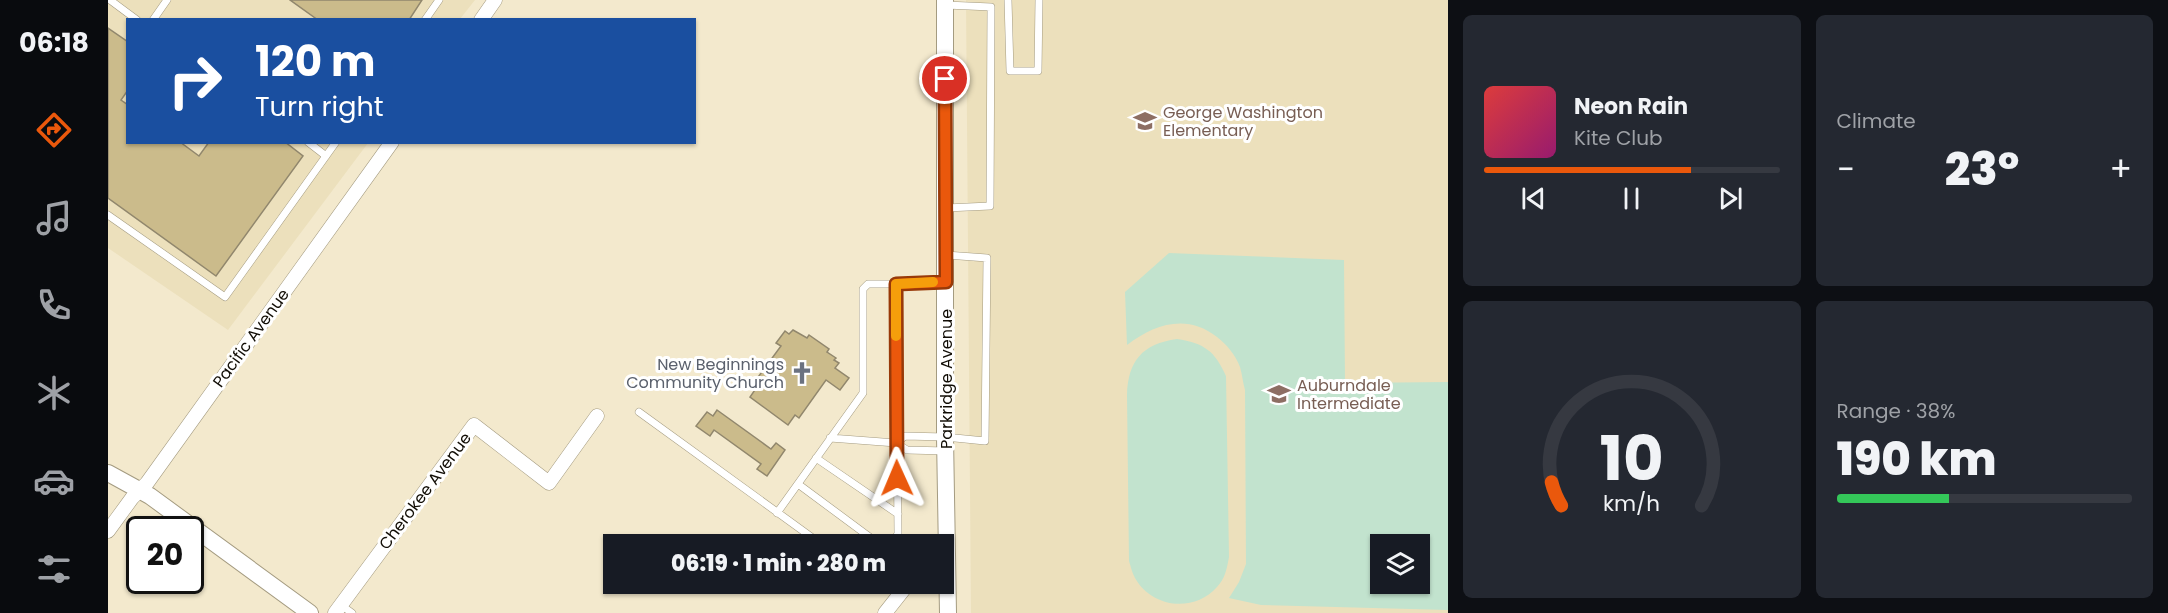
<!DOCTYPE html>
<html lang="en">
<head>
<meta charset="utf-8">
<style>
	body { margin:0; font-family:Poppins,sans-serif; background:#242831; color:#f1f3f6; height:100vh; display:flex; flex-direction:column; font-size:22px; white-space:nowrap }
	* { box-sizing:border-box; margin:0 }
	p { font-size:20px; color:#9ea1a6 }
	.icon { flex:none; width:33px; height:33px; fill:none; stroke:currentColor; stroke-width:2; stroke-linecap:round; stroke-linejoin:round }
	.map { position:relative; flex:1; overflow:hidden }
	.side { display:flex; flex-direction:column; gap:15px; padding:15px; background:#0d0f14; width:720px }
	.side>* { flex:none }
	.hud { position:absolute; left:18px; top:18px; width:570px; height:126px; border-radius:0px; box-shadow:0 2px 4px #0004; background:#1a4fa0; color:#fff; overflow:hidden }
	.controls { position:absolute; left:1262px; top:534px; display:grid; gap:12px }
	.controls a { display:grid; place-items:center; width:60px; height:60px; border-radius:0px; background:#171b24; box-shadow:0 2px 4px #0004; font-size:30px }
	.speed { position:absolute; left:18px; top:516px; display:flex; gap:12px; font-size:30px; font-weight:700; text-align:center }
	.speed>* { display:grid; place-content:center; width:78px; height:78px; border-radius:50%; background:#171b24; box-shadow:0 2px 4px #0004; line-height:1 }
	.speed .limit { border:3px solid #111; border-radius:9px; background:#fff; color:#111 }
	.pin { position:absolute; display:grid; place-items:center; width:51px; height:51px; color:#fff; margin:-26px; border:3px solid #fff; border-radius:50%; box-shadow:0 2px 6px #0007 }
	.me { position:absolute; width:66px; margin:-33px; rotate:359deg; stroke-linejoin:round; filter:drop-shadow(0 0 4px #0008) }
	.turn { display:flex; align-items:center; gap:21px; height:126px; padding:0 30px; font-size:27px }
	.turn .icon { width:78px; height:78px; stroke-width:2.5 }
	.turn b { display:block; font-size:42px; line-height:51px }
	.big { font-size:45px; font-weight:800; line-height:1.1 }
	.side .widget { flex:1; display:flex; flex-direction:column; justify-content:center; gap:9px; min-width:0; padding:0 21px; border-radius:9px; background:#242831 }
	.side .dial { align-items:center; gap:0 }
	.dial svg { height:156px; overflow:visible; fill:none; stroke:#363941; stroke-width:7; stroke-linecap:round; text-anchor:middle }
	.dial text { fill:#f1f3f6; stroke:none }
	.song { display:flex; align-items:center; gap:18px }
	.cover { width:72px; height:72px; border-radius:9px; background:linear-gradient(135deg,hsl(0 70% 55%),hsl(320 70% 35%)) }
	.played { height:6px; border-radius:3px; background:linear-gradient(90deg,#ea580c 70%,#363941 70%) }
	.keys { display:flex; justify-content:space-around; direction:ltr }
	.heat { display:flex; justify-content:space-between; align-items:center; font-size:33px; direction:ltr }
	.charge { height:9px; border-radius:4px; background:linear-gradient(90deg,#34c759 38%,#363941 0) }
	.side .tiles { flex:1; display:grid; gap:15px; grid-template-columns:repeat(2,1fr) }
	.trip { position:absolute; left:495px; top:534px; width:351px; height:60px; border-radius:0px; background:#171b24; box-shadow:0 2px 4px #0004; font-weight:800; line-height:60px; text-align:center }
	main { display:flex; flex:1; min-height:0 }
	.tabs { display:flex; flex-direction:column; width:108px; justify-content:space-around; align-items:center; background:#090b0e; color:#9ea1a6 }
	.tabs .icon { width:42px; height:42px }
	.tabs .selected { color:#ea580c }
	.tabs b { font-size:27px; color:#f1f3f6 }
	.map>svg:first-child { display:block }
	.built { fill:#ece0bc; fill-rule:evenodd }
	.green { fill:#c2e3ce; fill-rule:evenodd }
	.building { fill:#cbbb8b; stroke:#91876d; stroke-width:1.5 }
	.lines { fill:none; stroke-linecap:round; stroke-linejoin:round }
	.service-casing { stroke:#a49b80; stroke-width:8 }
	.minor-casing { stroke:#a49b80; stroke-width:15 }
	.tertiary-casing { stroke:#a49b80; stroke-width:18 }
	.service { stroke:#fff; stroke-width:7 }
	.minor { stroke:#fff; stroke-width:14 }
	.tertiary { stroke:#fff; stroke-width:16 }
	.route-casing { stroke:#983908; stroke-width:15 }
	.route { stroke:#ea580c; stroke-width:10 }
	.slow { stroke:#f59e0b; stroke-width:10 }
	.labels { text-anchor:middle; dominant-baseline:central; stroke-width:6; stroke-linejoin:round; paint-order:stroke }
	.education-label { font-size:16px; fill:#785e54; stroke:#fff; text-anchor:start }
	.street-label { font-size:16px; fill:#110d05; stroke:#fff }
	.worship-label { font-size:16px; fill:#5b616d; stroke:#fff; text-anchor:end }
</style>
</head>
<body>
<main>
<nav class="tabs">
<b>06:18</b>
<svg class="icon selected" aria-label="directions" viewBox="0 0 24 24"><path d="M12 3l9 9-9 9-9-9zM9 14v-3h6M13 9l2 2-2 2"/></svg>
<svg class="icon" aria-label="music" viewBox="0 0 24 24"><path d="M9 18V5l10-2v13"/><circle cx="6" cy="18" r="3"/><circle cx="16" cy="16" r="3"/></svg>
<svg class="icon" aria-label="phone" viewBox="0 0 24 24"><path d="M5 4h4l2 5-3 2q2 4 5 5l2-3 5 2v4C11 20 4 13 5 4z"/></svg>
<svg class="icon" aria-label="climate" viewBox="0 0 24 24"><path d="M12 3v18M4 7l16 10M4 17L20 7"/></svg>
<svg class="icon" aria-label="car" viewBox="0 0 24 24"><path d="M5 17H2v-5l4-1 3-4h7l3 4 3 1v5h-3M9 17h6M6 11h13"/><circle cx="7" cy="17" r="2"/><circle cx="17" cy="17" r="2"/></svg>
<svg class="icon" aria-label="filters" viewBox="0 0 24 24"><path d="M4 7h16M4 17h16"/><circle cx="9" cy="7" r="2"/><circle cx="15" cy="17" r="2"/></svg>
</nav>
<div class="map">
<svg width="1340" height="613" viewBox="0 0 1340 613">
	<rect width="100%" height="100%" fill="#f3e9cd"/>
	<path class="built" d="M0,0h367l-15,19 -332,1v122l240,1 -140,187 -120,-82z
		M858,0h482v613h-477zM1272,544h39v40h-39z"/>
	<path class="green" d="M1061,253l175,7 1,123 103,-1v228l-187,-5 -32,-7 10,-16 7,-18 -1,-174c-2,-7 -3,-16 -5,-23 -5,-13 -13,-22 -23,-30 -30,-24 -63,-13 -90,8l-2,-53zM1272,544h39v40h-39z
		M1069,339c27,4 38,12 49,37l3,181c-2,11 -4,22 -12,30 -23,26 -65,21 -82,-9 -3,-5 -4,-11 -6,-17l-2,-166c1,-34 15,-51 50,-56z"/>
	<path class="building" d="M182,0h132l-13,20h-91z
		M0,28l20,14v48l-7,10 7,5v37h52l19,14 10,-14h76l18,14 -87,120 -108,-78z
		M685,330l14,8 2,-3 20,14 -2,3 9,6 -2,2 5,3 -4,5 14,10 -9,12 -14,-10 -27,38 -4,-3 -7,10 -38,-28 7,-10 -4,-3 28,-38 -5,-3 9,-12 4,3z
		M609,410l54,39 5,-6 9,7 -18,26 -10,-7 4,-5 -47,-34 -4,6 -14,-10 11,-14 6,4z"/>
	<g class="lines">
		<g class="service-casing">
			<path id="service" d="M2,0l27,20
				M900,0l2,71h28l1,-71
				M45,20l14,-20
				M317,20l14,-20
				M200,142l18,14
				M838,208l44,-2 1,-199 -45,-2
				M0,215l117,82 111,-155
				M788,284l47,-2
				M531,412l182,132
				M722,438l66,5 11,7 39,1
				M788,443l9,-7 40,1 40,4 2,-183 -41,-3
				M708,458l82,56
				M690,484l81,60
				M669,513l86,-120v-104l5,-5h28l2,250 -7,10
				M233,605l11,8"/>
		</g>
		<g class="minor-casing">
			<path id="minor" d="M373,20l14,-20
				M0,531l24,-33 15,-15 245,-341
				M227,613l139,-188 75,58 48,-67
				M777,613l23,-29"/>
		</g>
		<g class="tertiary-casing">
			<path id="tertiary" d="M837,0v437l3,176
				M0,473l42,23 160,117"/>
		</g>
		<use href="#service" class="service"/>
		<use href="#minor" class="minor"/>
		<use href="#tertiary" class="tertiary"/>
	</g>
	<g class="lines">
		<g class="route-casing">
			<path id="route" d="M789,478l-1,-194 50,-2 -1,-203"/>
		</g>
		<use href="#route" class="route"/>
		<path class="slow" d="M788,336v-52l37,-2"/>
	</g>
	<defs>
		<g id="school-bare" transform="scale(1.8)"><path d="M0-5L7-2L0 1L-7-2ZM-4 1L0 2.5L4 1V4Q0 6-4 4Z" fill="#8d6e63" stroke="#fff" stroke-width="2.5" paint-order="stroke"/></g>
		<g id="church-bare" transform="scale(1.8)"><path d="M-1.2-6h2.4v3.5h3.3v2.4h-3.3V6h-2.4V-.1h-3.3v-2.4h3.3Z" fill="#6b7280" stroke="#fff" stroke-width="2.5" paint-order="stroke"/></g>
	</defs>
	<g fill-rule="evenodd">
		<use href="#school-bare" x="1037" y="121"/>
		<use href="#church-bare" x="694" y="373"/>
		<use href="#school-bare" x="1171" y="394"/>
	</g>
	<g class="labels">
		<g class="education-label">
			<text x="1055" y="112">George Washington<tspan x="1055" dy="18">Elementary</tspan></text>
			<text x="1189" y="385">Auburndale<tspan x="1189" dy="18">Intermediate</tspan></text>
		</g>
		<g class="street-label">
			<text transform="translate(143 338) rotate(-54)">Pacific Avenue</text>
			<text transform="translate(838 379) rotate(-90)">Parkridge Avenue</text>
			<text transform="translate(317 491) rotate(-53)">Cherokee Avenue</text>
		</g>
		<g class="worship-label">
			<text x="676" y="364">New Beginnings<tspan x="676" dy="18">Community Church</tspan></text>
		</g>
	</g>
</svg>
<div class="controls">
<a><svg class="icon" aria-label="layers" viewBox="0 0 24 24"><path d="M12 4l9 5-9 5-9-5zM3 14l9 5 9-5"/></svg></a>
</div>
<div class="speed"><div class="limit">20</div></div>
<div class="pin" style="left:837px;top:79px;background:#d93025"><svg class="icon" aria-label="arrive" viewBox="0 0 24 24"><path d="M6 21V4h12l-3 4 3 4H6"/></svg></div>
<svg class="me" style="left:789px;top:478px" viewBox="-20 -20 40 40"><path d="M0-17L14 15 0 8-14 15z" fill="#ea580c" stroke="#fff" stroke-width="4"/></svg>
<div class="trip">06:19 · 1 min · 280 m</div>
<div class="hud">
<div class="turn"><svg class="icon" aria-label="right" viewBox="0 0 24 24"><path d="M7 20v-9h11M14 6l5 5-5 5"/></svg><div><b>120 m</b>Turn right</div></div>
</div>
</div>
<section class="side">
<div class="tiles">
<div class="widget">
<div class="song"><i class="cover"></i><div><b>Neon Rain</b><p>Kite Club</p></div></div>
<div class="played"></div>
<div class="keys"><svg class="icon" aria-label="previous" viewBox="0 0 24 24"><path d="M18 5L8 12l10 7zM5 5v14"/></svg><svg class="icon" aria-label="pause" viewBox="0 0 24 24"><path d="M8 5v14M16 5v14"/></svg><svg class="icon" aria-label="next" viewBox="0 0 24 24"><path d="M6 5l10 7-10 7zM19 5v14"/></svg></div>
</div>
<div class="widget"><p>Climate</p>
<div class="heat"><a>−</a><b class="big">23°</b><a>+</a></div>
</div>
<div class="widget dial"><svg viewBox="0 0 100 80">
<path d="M14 69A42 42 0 1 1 86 69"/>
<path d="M14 69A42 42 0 0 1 9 57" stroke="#ea580c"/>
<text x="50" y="56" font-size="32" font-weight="700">10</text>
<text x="50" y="72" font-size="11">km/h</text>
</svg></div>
<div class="widget"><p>Range · 38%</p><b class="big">190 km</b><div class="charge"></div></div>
</div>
</section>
</main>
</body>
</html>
